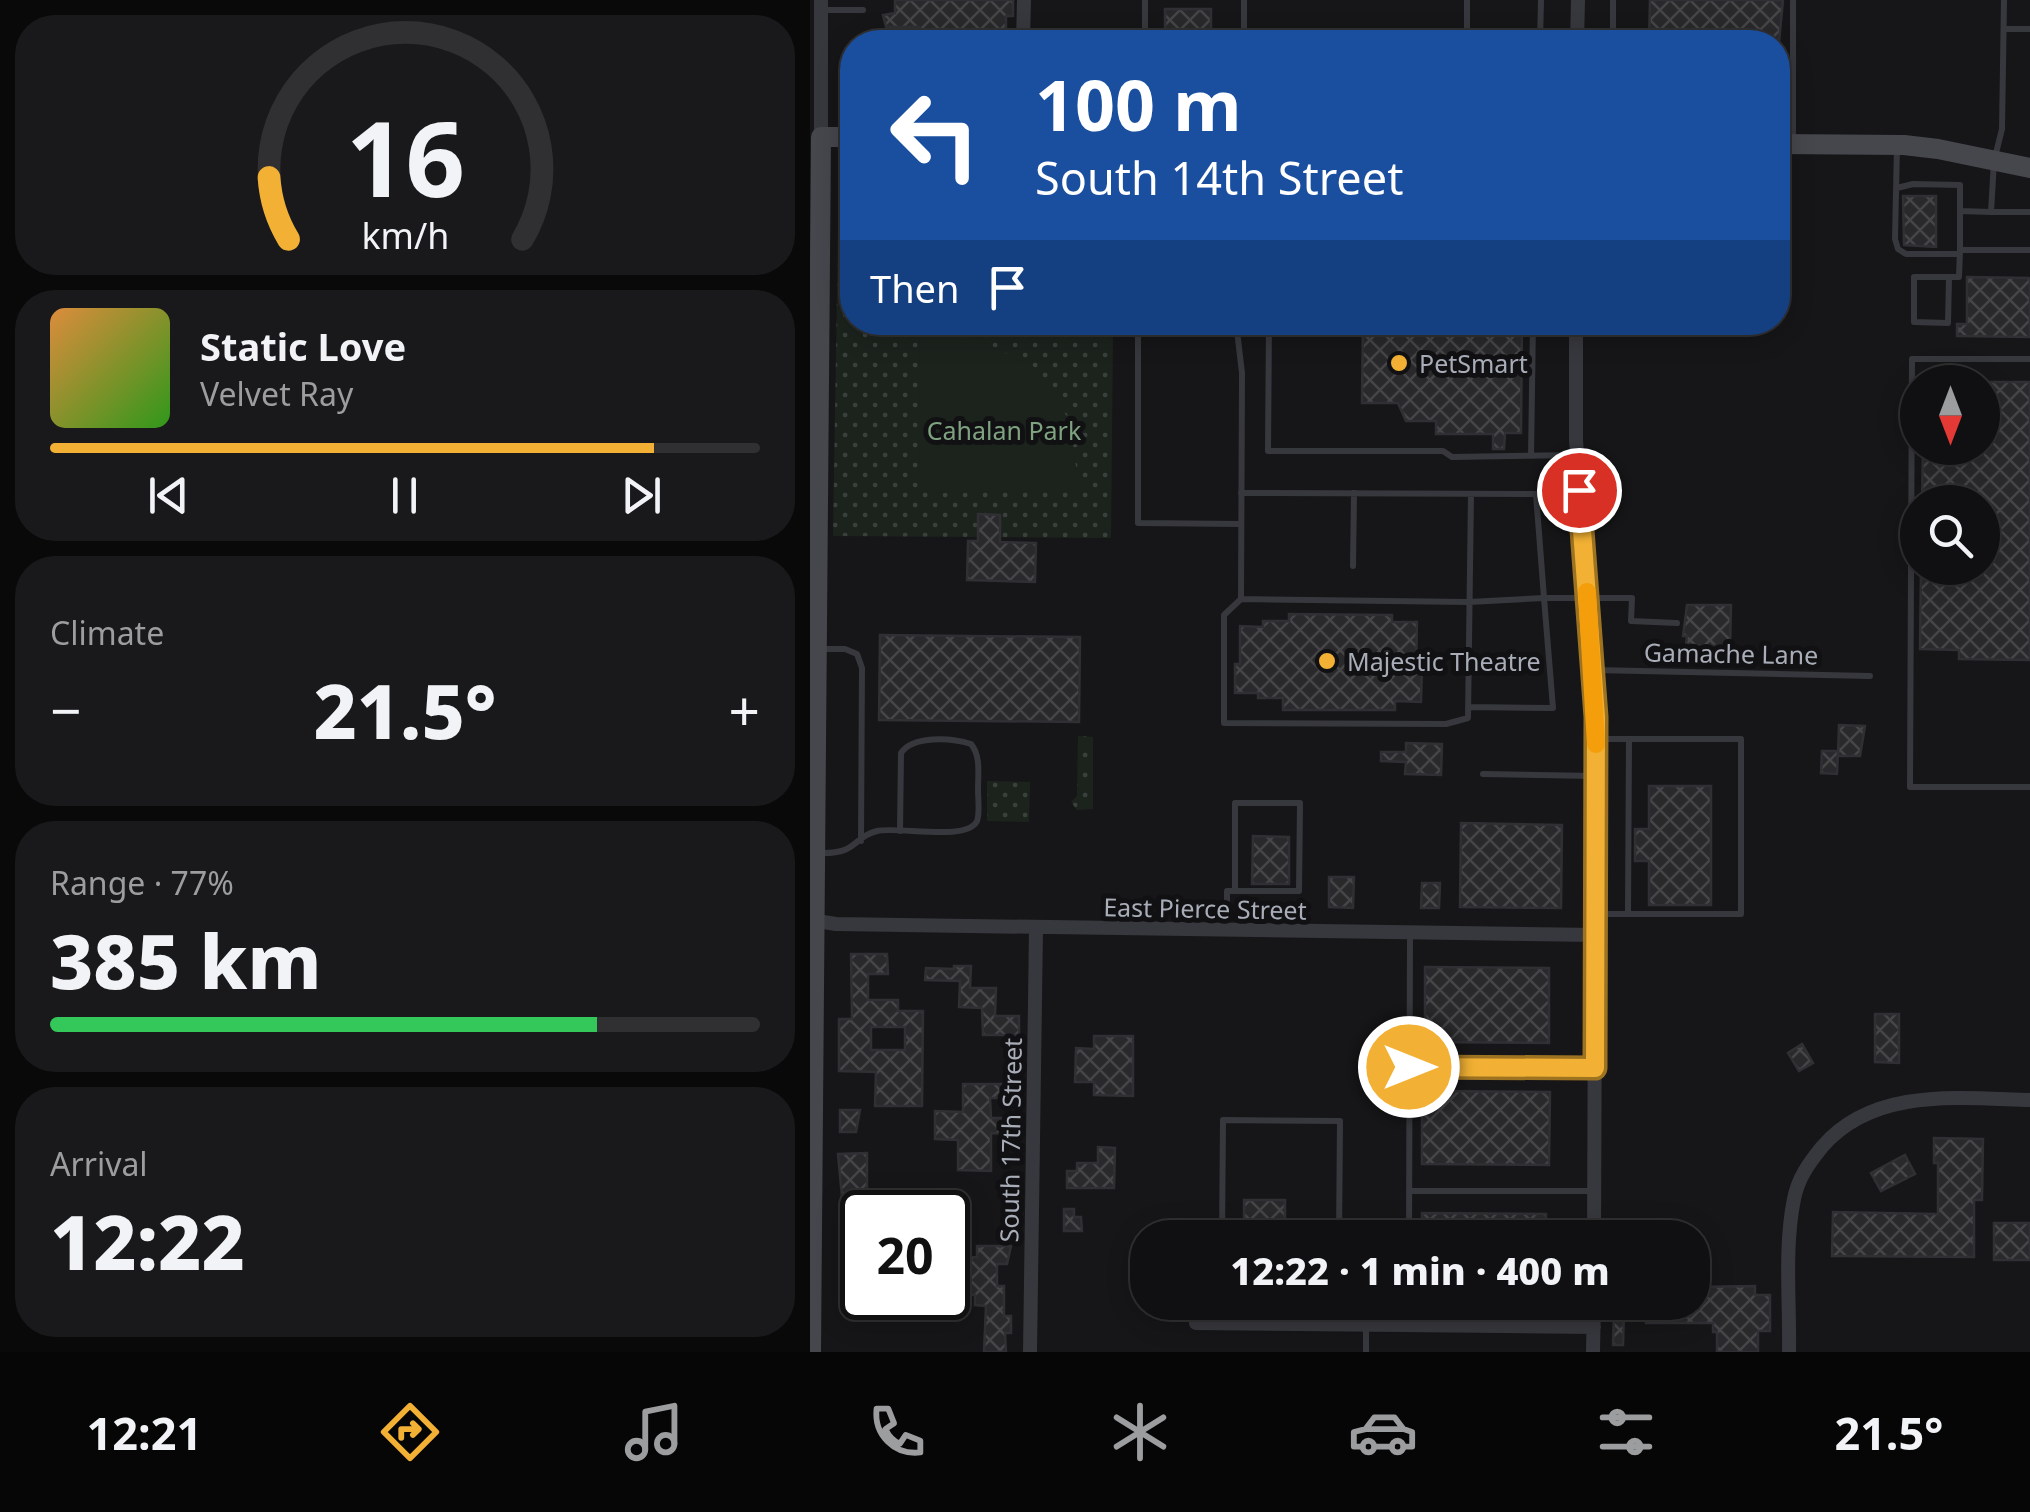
<!DOCTYPE html>
<html lang="en">
<head>
<meta charset="utf-8">
<style>
	body { margin:0; font-family:"Noto Sans",sans-serif; background:#19191b; color:#f1f3f6; height:100vh; display:flex; flex-direction:column; font-size:38px; white-space:nowrap }
	* { box-sizing:border-box; margin:0 }
	p { font-size:32px; color:#9c9d9f }
	.icon { flex:none; width:55px; height:55px; fill:none; stroke:currentColor; stroke-width:2; stroke-linecap:round; stroke-linejoin:round }
	.map { position:relative; flex:1; overflow:hidden }
	.side { display:flex; flex-direction:column; gap:15px; padding:15px; background:#09090a; width:810px }
	.side>* { flex:none }
	.top-card { position:absolute; left:30px; top:30px; width:950px; height:305px; border-radius:40px; box-shadow:0 5px 25px #0003,0 0 0 2px #303032; background:#1a4fa0; color:#fff; overflow:hidden }
	.needle { width:65px; rotate:180deg }
	.fabs { position:absolute; left:1090px; top:365px; display:grid; gap:20px }
	.fabs a { display:grid; place-items:center; width:100px; height:100px; border-radius:50%; background:#101012; box-shadow:0 5px 25px #0003,0 0 0 2px #303032; font-size:50px }
	.speed { position:absolute; left:30px; top:1190px; display:flex; gap:20px; font-size:50px; font-weight:700; text-align:center }
	.speed>* { display:grid; place-content:center; width:130px; height:130px; border-radius:50%; background:#101012; box-shadow:0 5px 25px #0003,0 0 0 2px #303032; line-height:1 }
	.speed .limit { border:5px solid #111; border-radius:15px; background:#fff; color:#111 }
	.pin { position:absolute; display:grid; place-items:center; width:85px; height:85px; color:#fff; margin:-42px; border:5px solid #fff; border-radius:50%; box-shadow:0 2px 10px #0007 }
	.me { position:absolute; width:110px; margin:-55px; rotate:90deg; stroke-linejoin:round; filter:drop-shadow(0 0 8px #0008) }
	.turn { display:flex; align-items:center; gap:35px; height:210px; padding:0 30px; font-size:45px }
	.turn .icon { width:130px; height:130px; stroke-width:2.5 }
	.turn b { display:block; font-size:70px; line-height:85px }
	.then { display:flex; align-items:center; height:95px; padding:0 30px; background:#0003; gap:20px; font-size:38px }
	.big { font-size:75px; font-weight:800; line-height:1.1 }
	.side .widget { flex:1; display:flex; flex-direction:column; justify-content:center; gap:15px; min-width:0; padding:0 35px; border-radius:40px; background:#19191b }
	.side .dial { align-items:center; gap:0 }
	.dial svg { height:260px; overflow:visible; fill:none; stroke:#303032; stroke-width:7; stroke-linecap:round; text-anchor:middle }
	.dial text { fill:#f1f3f6; stroke:none }
	.song { display:flex; align-items:center; gap:30px }
	.cover { width:120px; height:120px; border-radius:15px; background:linear-gradient(135deg,hsl(30 70% 55%),hsl(110 70% 35%)) }
	.played { height:10px; border-radius:5px; background:linear-gradient(90deg,#f2b134 85%,#303032 85%) }
	.keys { display:flex; justify-content:space-around; direction:ltr }
	.heat { display:flex; justify-content:space-between; align-items:center; font-size:55px; direction:ltr }
	.charge { height:15px; border-radius:8px; background:linear-gradient(90deg,#34c759 77%,#303032 0) }
	.trip { position:absolute; left:320px; top:1220px; width:580px; height:100px; border-radius:40px; background:#101012; box-shadow:0 5px 25px #0003,0 0 0 2px #303032; font-weight:800; line-height:100px; text-align:center }
	.tab-bar { display:flex; height:160px; justify-content:space-around; align-items:center; background:#060607; color:#9c9d9f }
	.tab-bar .icon { width:70px; height:70px }
	.tab-bar .active { color:#f2b134 }
	.tab-bar b { font-size:45px; color:#f1f3f6 }
	main { display:flex; flex:1; min-height:0 }
	.map>svg:first-child { display:block }
	.grass { fill:url(#grass-dots) }
	.pitch { fill:#1c231d }
	.building { fill:url(#building-cross-hatch); stroke:#303034; stroke-width:2.5; fill-rule:evenodd }
	.lines { fill:none; stroke-linecap:round; stroke-linejoin:round }
	.lane { stroke:#37383d; stroke-width:6 }
	.street { stroke:#37383d; stroke-width:14 }
	.secondary { stroke:#45474d; stroke-width:20 }
	.route-casing { stroke:#9d7322; stroke-width:25 }
	.route { stroke:#f2b134; stroke-width:18 }
	.slow { stroke:#f59e0b; stroke-width:18 }
	.poi-dot { fill:#f2b134; stroke:#111113; stroke-width:4 }
	.labels { text-anchor:middle; dominant-baseline:central; stroke-width:10; stroke-linejoin:round; paint-order:stroke }
	.poi-label { font-size:25px; fill:#a8adb8; stroke:#111113; text-anchor:start }
	.park-label { font-size:25px; fill:#7fa381; stroke:#111113 }
	.street-label { font-size:25px; fill:#a8adb8; stroke:#111113 }
</style>
</head>
<body>
<main>
<section class="side">
<div class="widget dial"><svg viewBox="0 0 100 80">
<path d="M14 69A42 42 0 1 1 86 69"/>
<path d="M14 69A42 42 0 0 1 8 50" stroke="#f2b134"/>
<text x="50" y="56" font-size="32" font-weight="700">16</text>
<text x="50" y="72" font-size="11">km/h</text>
</svg></div>
<div class="widget">
<div class="song"><i class="cover"></i><div><b>Static Love</b><p>Velvet Ray</p></div></div>
<div class="played"></div>
<div class="keys"><svg class="icon" aria-label="previous" viewBox="0 0 24 24"><path d="M18 5L8 12l10 7zM5 5v14"/></svg><svg class="icon" aria-label="pause" viewBox="0 0 24 24"><path d="M8 5v14M16 5v14"/></svg><svg class="icon" aria-label="next" viewBox="0 0 24 24"><path d="M6 5l10 7-10 7zM19 5v14"/></svg></div>
</div>
<div class="widget"><p>Climate</p>
<div class="heat"><a>−</a><b class="big">21.5°</b><a>+</a></div>
</div>
<div class="widget"><p>Range · 77%</p><b class="big">385 km</b><div class="charge"></div></div>
<div class="widget"><p>Arrival</p><b class="big">12:22</b></div>
</section>
<div class="map">
<svg width="1220" height="1352" viewBox="0 0 1220 1352">
	<defs>
		<pattern id="grass-dots" width="8" height="8" patternUnits="userSpaceOnUse" patternTransform="scale(2.5)"><rect width="8" height="8" fill="#1c231d"/><path d="M2 2h.1M6 6h.1" fill="none" stroke="#3a403c" stroke-width="1.8" stroke-linecap="round"/></pattern>
		<pattern id="building-cross-hatch" width="8" height="8" patternUnits="userSpaceOnUse" patternTransform="scale(2.5)"><rect width="8" height="8" fill="#29292c"/><path d="M0 0l8 8M0 8l8-8" fill="none" stroke="#454548"/></pattern>
	</defs>
	<rect width="100%" height="100%" fill="#161618"/>
	<path class="grass" d="M42,159v163l261,1 -2,215 -278,-2 6,-365z
		M268,736l15,1v72l-16,1 -6,-8 6,-6z
		M177,781l43,1 -1,40 -42,-1z"/>
	<path class="pitch" d="M110,336l59,4 55,27 34,51 12,72 -143,3 -18,-16z"/>
	<path class="building" d="M85,0h118v16h-7v26h-86v-15h-34l-3,-12 12,-2z
		M840,0h133l-4,42h-130z
		M355,9h46v33h-46z
		M1093,196h33v51l-32,-2z
		M1157,277l63,1v59l-73,-1v-12h10z
		M553,322h159l-1,111h-16l-1,16h-11v-15h-57v-13h-30l-8,-18h-36z
		M1172,382h48v278l-71,-1v-9l-39,-1 1,-81h61v-66h-60l1,-54h59z
		M168,514l22,1v27l36,1 -1,39 -68,-2 1,-39h10z
		M877,605h44l-1,41 -44,-1 1,-9h-4z
		M479,614l103,1v7h25l-1,44h6l-1,36 -26,-1v9h-112v-12h-25v-5h-23v-29h5v-38l23,1v-6h26z
		M70,635l200,2 -1,85 -200,-2z
		M1029,725l26,1 -5,30h-22z
		M596,743l36,1 -1,31 -36,-1 1,-12 -25,-1v-9h25z
		M1012,751h16l-1,23 -16,-1z
		M839,786h62v119h-62v-44h-14v-32h14z
		M651,823l101,2 -1,83 -101,-1z
		M443,836l36,1v47h-37z
		M519,877h25l-1,31 -24,-1z
		M612,883h18l-1,25h-18z
		M41,954h36l1,20h-20v26h30v11h25l-1,95h-47l1,-34 -37,-1v-52h13zM61,1027h34v23h-34z
		M144,966h17l-1,22h26l-1,28h24v19h-36l-1,-27 -23,-1 1,-26 -35,-1 1,-12 28,1z
		M615,967l124,1v75l-124,-1z
		M1065,1014h24v49l-24,-1z
		M284,1036h39v60l-39,-1v-13h-19l1,-34 18,1z
		M992,1044l11,19 -14,8 -11,-18z
		M153,1084h38v14h-11l1,20h19v16l-19,-1v38l-33,-1v-30l-23,-1v-28l28,1z
		M612,1091l128,1 -1,73 -127,-1z
		M30,1110h20l-4,22h-16z
		M1124,1138l49,1 -1,61h-8v57l-142,-1 1,-44 105,2v-51h-4z
		M288,1147l17,1 -1,40h-47v-17h10v-8h21z
		M57,1153v44h-25l-4,-43z
		M1095,1155l10,19 -34,17 -10,-18z
		M434,1200h41v38h-41z
		M254,1209h10v8h7l1,14h-18z
		M612,1213l124,1v24h-124z
		M33,1217h15l-2,32 6,4v13h-17z
		M1184,1223h36v37h-36z
		M167,1246h34l-4,18h-10v22h7v30h7v17h-6l1,19h-22l2,-46 -11,-1v-10h-13v-21h-14v-16l29,-1z
		M945,1286v9h15v36h-12v21h-41v-20h-4v-9h-67v-21h46v-15z
		M35,1287l17,1v10h12l-4,16 -25,-1z
		M804,1313h10l-1,32h-10z"/>
	<g class="lines">
		<path class="lane" d="M657,0v42
			M1194,0l-2,129 -8,32 -3,51h39
			M14,10h39
			M1194,29h26
			M335,42v-42
			M434,42v-42
			M730,42l1,-42
			M803,42v-42
			M983,139v-139
			M1087,146l-2,93 3,10 8,5h54
			M1087,188l16,-4 47,1v65
			M1150,211l31,1
			M1139,277l-1,46 -34,-1v-45h45l1,-27h70
			M328,322v201l103,1
			M426,322l6,51 -1,226 -17,16v108l222,1 22,-6 3,-224
			M459,322l-1,129h175l9,6 125,-2
			M1220,359h-118l-2,428h120
			M721,456l2,-134
			M543,566l1,-73
			M431,599l228,3 75,-4 -8,-104 -295,-1
			M9,649h26l12,5 5,14 -1,173
			M784,670l276,6
			M658,707l85,1 -9,-110h88l-1,23 46,2
			M787,739h32l-1,175h-30
			M673,774l112,2
			M10,853c39,1 32,-16 57,-22 21,-5 90,11 100,-10 3,-8 1,-22 1,-31 0,-16 3,-34 -7,-46 -19,-6 -58,-9 -70,9l-1,78
			M818,914h113v-175h-112
			M417,930v-39h72l1,-88h-65v88
			M599,1067l185,1
			M599,1191h184
			M412,1238l1,-118 117,1 -1,117
			M599,1238l1,-303
			M435,1322v-20
			M528,1325l1,-23
			M598,1325l1,-23
			M556,1352v-26"/>
		<path class="street" d="M213,42l1,-42
			M767,42l1,-42
			M11,137v-137
			M766,322v118l20,277 -2,521
			M0,920l26,4 760,11
			M386,1323l398,4
			M220,1352l6,-423
			M783,1352l1,-50
			M979,1352c1,-50 -5,-104 5,-153 4,-21 15,-36 28,-52 51,-60 137,-49 208,-47"/>
		<path class="secondary" d="M968,144l126,1 34,4 92,19
			M1,1352l10,-1215h31"/>
	</g>
	<g class="lines">
		<g class="route-casing">
			<path id="route" d="M599,1067l186,1 1,-351 -17,-227"/>
		</g>
		<use href="#route" class="route"/>
		<path class="slow" d="M777,592l9,152"/>
	</g>
	<g class="poi-dot">
		<circle cx="589" cy="363" r="10"/>
		<circle cx="517" cy="661" r="10"/>
	</g>
	<g class="labels">
		<g class="poi-label">
			<text x="609" y="363">PetSmart</text>
			<text x="537" y="661">Majestic Theatre</text>
		</g>
		<g class="park-label">
			<text x="194" y="430">Cahalan Park</text>
		</g>
		<g class="street-label">
			<text transform="translate(921 653) rotate(1)">Gamache Lane</text>
			<text transform="translate(395 908) rotate(1)">East Pierce Street</text>
			<text transform="translate(200 1140) rotate(-89)">South 17th Street</text>
		</g>
	</g>
</svg>
<div class="fabs">
<a><svg class="needle" viewBox="-14 -14 28 28"><path d="M0-13l5 13h-10z" fill="#e53935"/><path d="M0 13l5-13h-10z" fill="#9c9d9f"/></svg></a>
<a><svg class="icon" aria-label="search" viewBox="0 0 24 24"><circle cx="10" cy="10" r="6"/><path d="M15 15l6 6"/></svg></a>
</div>
<div class="speed"><div class="limit">20</div></div>
<div class="pin" style="left:769px;top:490px;background:#d93025"><svg class="icon" aria-label="arrive" viewBox="0 0 24 24"><path d="M6 21V4h12l-3 4 3 4H6"/></svg></div>
<svg class="me" style="left:599px;top:1067px" viewBox="-20 -20 40 40"><circle r="17" fill="#f2b134" stroke="#fff" stroke-width="3"/><path d="M0-11L8 9 0 5-8 9z" fill="#fff"/></svg>
<div class="trip">12:22 · 1 min · 400 m</div>
<div class="top-card">
<div class="turn"><svg class="icon" aria-label="left" viewBox="0 0 24 24"><path d="M17 20v-9H6M10 6l-5 5 5 5"/></svg><div><b>100 m</b>South 14th Street</div></div>
<div class="then">Then<svg class="icon" aria-label="arrive" viewBox="0 0 24 24"><path d="M6 21V4h12l-3 4 3 4H6"/></svg></div>
</div>
</div>
</main>
<nav class="tab-bar">
<b>12:21</b>
<svg class="icon active" aria-label="directions" viewBox="0 0 24 24"><path d="M12 3l9 9-9 9-9-9zM9 14v-3h6M13 9l2 2-2 2"/></svg>
<svg class="icon" aria-label="music" viewBox="0 0 24 24"><path d="M9 18V5l10-2v13"/><circle cx="6" cy="18" r="3"/><circle cx="16" cy="16" r="3"/></svg>
<svg class="icon" aria-label="phone" viewBox="0 0 24 24"><path d="M5 4h4l2 5-3 2q2 4 5 5l2-3 5 2v4C11 20 4 13 5 4z"/></svg>
<svg class="icon" aria-label="climate" viewBox="0 0 24 24"><path d="M12 3v18M4 7l16 10M4 17L20 7"/></svg>
<svg class="icon" aria-label="car" viewBox="0 0 24 24"><path d="M5 17H2v-5l4-1 3-4h7l3 4 3 1v5h-3M9 17h6M6 11h13"/><circle cx="7" cy="17" r="2"/><circle cx="17" cy="17" r="2"/></svg>
<svg class="icon" aria-label="filters" viewBox="0 0 24 24"><path d="M4 7h16M4 17h16"/><circle cx="9" cy="7" r="2"/><circle cx="15" cy="17" r="2"/></svg>
<b>21.5°</b>
</nav>
</body>
</html>
